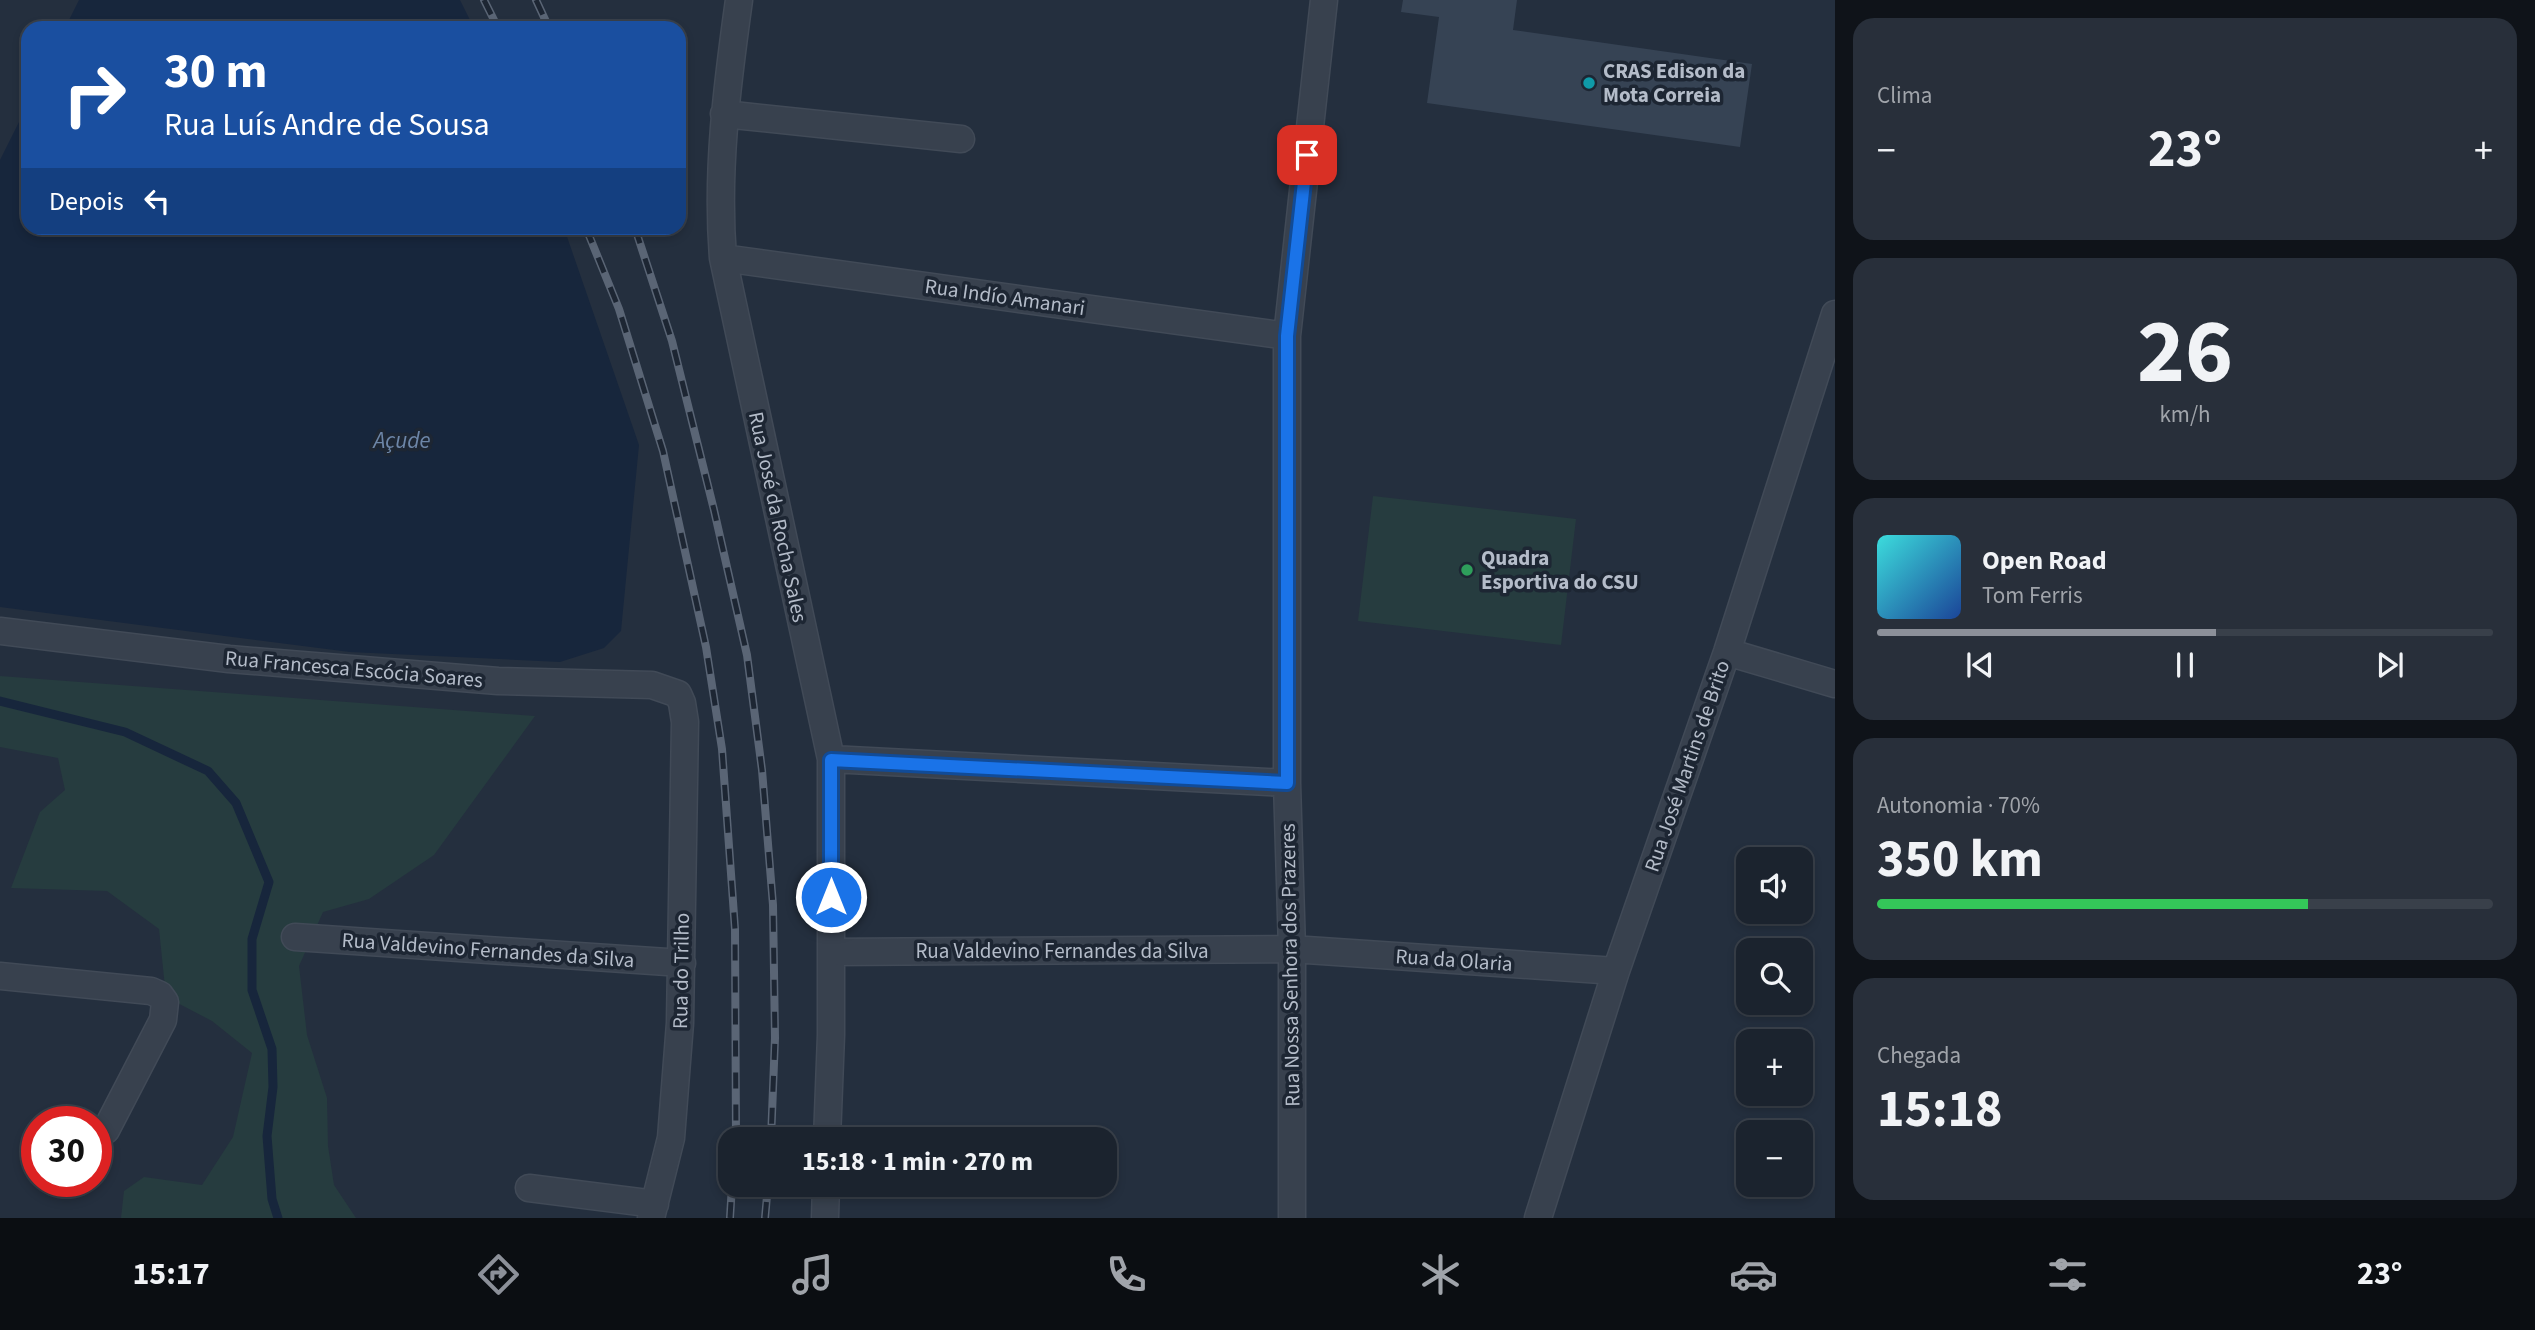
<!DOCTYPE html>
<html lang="pt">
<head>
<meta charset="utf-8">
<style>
	body { margin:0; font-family:"Source Sans 3",sans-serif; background:#282f3a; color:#f1f3f6; height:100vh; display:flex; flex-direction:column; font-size:26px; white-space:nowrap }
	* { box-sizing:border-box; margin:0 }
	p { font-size:23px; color:#a0a4aa }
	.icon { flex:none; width:38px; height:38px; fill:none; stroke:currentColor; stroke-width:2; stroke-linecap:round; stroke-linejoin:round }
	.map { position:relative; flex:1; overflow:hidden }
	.sheet { display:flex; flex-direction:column; gap:18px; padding:18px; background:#0f1319; width:700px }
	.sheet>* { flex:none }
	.hud { position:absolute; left:21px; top:21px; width:665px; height:214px; border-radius:21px; box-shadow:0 4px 10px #0003,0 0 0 2px #39404a; background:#1a4fa0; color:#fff; overflow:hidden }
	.controls { position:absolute; left:1736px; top:847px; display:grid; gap:14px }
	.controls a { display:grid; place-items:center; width:77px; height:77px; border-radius:14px; background:#1b232e; box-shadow:0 4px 10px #0003,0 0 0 2px #39404a; font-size:35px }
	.speed { position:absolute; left:21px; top:1106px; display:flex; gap:14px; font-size:35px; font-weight:700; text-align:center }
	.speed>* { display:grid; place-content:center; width:91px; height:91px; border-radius:50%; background:#1b232e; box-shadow:0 4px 10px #0003,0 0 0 2px #39404a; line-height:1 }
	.speed .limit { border:10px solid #d22; background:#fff; color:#111 }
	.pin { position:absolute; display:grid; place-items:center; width:60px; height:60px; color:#fff; margin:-30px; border-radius:14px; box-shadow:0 4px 10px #0006 }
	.me { position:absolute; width:77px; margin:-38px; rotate:0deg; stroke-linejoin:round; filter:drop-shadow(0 0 5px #0008) }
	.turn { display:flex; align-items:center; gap:24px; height:147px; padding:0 28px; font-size:32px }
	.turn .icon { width:91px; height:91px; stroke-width:2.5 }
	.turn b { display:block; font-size:49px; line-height:60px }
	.then { display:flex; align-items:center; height:66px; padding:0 28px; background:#0003; gap:14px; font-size:26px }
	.big { font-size:52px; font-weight:700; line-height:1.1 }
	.sheet .tile { flex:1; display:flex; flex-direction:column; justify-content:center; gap:10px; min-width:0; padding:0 24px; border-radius:21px; background:#282f3a }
	.sheet .dial { align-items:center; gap:0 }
	.dial b { font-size:91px; line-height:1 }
	.song { display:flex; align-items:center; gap:21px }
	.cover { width:84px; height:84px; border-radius:10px; background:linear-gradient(135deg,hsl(180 70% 55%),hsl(220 70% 35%)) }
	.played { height:7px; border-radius:4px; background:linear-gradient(90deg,#8c9099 55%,#39404a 55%) }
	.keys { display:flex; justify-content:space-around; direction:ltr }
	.heat { display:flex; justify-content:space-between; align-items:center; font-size:38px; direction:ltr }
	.charge { height:10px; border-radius:5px; background:linear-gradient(90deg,#34c759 70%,#39404a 0) }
	.trip { position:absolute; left:718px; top:1127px; width:399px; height:70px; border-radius:21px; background:#1b232e; box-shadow:0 4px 10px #0003,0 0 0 2px #39404a; font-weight:700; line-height:70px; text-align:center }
	.tab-bar { display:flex; height:112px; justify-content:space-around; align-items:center; background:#0b0e12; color:#a0a4aa }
	.tab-bar .icon { width:49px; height:49px }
	.tab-bar .active { color:#8c9099 }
	.tab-bar b { font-size:32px; color:#f1f3f6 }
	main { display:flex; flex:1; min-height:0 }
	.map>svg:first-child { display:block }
	.green { fill:#263c3f }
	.water { fill:#17263c }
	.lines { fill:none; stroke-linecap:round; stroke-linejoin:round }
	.stream { stroke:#17263c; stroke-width:9 }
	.building { fill:#364354 }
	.street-casing { stroke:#414a57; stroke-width:29 }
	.street { stroke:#38414e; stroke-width:26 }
	.rail-casing { stroke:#5a6575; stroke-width:8 }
	.rail { stroke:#1d2633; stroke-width:5; stroke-dasharray:16; stroke-linecap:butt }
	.route-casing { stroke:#114b97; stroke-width:18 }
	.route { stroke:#1a73e8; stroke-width:12 }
	.culture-dot { fill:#0f9aa8; stroke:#1d2633; stroke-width:2.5 }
	.leisure-dot { fill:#2e9e5b; stroke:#1d2633; stroke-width:2.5 }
	.labels { text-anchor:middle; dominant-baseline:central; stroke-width:7; stroke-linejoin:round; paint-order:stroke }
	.poi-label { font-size:21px; font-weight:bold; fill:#b4bcc9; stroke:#1d2633; text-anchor:start }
	.street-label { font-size:21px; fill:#b4bcc9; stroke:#1d2633 }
	.water-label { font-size:23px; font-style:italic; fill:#6d86a8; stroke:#1d2633 }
</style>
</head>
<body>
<main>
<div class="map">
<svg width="1835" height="1218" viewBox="0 0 1835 1218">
	<rect width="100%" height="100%" fill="#242f3e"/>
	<path class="green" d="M1373,496l203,23 -15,126 -203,-24z
		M0,676l535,40 -101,139 -65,44 -46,13 -24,54 8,69 20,63 1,48 6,39 22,33h-235l3,-27 20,-14 58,8 31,-48 19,-84 -40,-32 -46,-24 -7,-68 -52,-38 -96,-3 29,-76 25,-22 -7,-32 -58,-11z"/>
	<path class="water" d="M79,0h381l14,28h-409z
		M28,104v124h536l75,217 -18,186 -17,17 -44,14 -210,-10 -350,-45v-447z"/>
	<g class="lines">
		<path class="stream" d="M0,701l125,31 83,39 28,32 33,79 -17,57v51l20,59 1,38 -6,49 5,63 6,19"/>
	</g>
	<path class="building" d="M1403,0h114l-4,30 239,34 -12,83 -313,-44 12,-86 -38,-5z"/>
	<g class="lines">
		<g class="street-casing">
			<path id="street" d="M739,0c-12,86 -23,171 -16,258l108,501v276l-4,104
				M724,114l237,25
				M723,258l564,78
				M0,631l229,28 269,22 154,4 26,9 4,9 3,19 -5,301 -9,115 -20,80
				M1727,652l108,32
				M831,759l456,24
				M295,937l387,26
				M831,952l461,-3 324,22
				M0,976l151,15 9,4 5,7 -2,18 -57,110
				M529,1188l126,16
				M825,1218l1,-33
				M1292,1218v-269l-5,-166v-447l37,-336
				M1538,1218l78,-247 111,-319 108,-338"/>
		</g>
		<use href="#street" class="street"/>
		<g class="rail-casing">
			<path id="rail" d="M484,0l14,28
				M536,0l13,28
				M586,228l33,81 44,142 43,196 16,102 13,180 1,210
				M635,228l37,113 42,169 33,145 15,115 11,135 2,133 -4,101
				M730,1218l2,-33
				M765,1218l3,-33"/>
		</g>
		<use href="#rail" class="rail"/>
	</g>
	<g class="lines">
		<g class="route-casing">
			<path id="route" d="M831,897v-137l456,23v-447l20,-181"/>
		</g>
		<use href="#route" class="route"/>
	</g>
	<circle class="culture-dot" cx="1589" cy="83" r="7"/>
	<circle class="leisure-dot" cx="1467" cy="570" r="7"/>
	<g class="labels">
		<g class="poi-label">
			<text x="1603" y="71">CRAS Edison da<tspan x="1603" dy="24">Mota Correia</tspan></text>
			<text x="1481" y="558">Quadra<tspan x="1481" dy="24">Esportiva do CSU</tspan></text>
		</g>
		<g class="street-label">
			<text transform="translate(1005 297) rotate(8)">Rua Indío Amanari</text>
			<text transform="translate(778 517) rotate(78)">Rua José da Rocha Sales</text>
			<text transform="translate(354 669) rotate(5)">Rua Francesca Escócia Soares</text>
			<text transform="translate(1687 766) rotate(-71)">Rua José Martins de Brito</text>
			<text transform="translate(488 950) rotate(4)">Rua Valdevino Fernandes da Silva</text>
			<text x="1062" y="951">Rua Valdevino Fernandes da Silva</text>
			<text transform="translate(1454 960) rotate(4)">Rua da Olaria</text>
			<text transform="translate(1290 965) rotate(-91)">Rua Nossa Senhora dos Prazeres</text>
			<text transform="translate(681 971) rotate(-89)">Rua do Trilho</text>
		</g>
		<g class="water-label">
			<text x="402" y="440">Açude</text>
		</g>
	</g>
</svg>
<div class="controls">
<a><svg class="icon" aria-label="sound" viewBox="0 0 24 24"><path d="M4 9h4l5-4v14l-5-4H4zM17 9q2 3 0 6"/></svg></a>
<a><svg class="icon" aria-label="search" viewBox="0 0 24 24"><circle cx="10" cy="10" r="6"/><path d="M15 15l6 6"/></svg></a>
<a>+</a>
<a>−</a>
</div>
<div class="speed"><div class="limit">30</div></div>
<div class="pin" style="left:1307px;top:155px;background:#d93025"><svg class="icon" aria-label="arrive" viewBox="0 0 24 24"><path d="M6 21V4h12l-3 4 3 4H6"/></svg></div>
<svg class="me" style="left:831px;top:897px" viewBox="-20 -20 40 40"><circle r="17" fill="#1a73e8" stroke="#fff" stroke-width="3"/><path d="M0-11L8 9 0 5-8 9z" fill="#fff"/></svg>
<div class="trip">15:18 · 1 min · 270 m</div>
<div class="hud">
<div class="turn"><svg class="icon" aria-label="right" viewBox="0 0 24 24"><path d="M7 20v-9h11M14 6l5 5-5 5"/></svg><div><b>30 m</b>Rua Luís Andre de Sousa</div></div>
<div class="then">Depois<svg class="icon" aria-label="left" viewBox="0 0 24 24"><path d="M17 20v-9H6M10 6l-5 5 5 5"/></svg></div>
</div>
</div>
<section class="sheet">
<div class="tile"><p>Clima</p>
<div class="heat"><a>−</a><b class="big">23°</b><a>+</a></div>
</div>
<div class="tile dial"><b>26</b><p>km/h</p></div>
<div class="tile">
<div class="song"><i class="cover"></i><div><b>Open Road</b><p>Tom Ferris</p></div></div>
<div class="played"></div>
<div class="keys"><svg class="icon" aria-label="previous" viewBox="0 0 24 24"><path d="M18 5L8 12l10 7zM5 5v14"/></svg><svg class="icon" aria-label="pause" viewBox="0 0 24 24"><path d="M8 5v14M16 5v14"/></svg><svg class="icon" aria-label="next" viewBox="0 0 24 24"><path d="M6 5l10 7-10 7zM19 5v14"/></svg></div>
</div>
<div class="tile"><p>Autonomia · 70%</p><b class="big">350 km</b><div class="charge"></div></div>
<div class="tile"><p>Chegada</p><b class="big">15:18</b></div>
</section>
</main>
<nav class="tab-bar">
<b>15:17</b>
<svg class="icon active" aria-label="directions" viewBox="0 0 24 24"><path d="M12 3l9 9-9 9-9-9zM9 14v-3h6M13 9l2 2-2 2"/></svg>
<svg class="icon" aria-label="music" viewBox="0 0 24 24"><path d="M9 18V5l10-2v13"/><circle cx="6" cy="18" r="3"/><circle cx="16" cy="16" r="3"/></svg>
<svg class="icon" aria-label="phone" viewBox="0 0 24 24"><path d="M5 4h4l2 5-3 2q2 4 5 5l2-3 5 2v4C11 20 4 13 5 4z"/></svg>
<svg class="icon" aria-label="climate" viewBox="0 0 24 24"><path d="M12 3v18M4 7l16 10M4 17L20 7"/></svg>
<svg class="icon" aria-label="car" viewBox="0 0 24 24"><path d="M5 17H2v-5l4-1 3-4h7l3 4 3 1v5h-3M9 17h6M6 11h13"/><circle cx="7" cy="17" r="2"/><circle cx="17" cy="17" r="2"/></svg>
<svg class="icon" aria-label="filters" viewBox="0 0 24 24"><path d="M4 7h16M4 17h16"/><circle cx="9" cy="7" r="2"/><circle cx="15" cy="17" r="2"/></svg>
<b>23°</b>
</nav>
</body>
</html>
